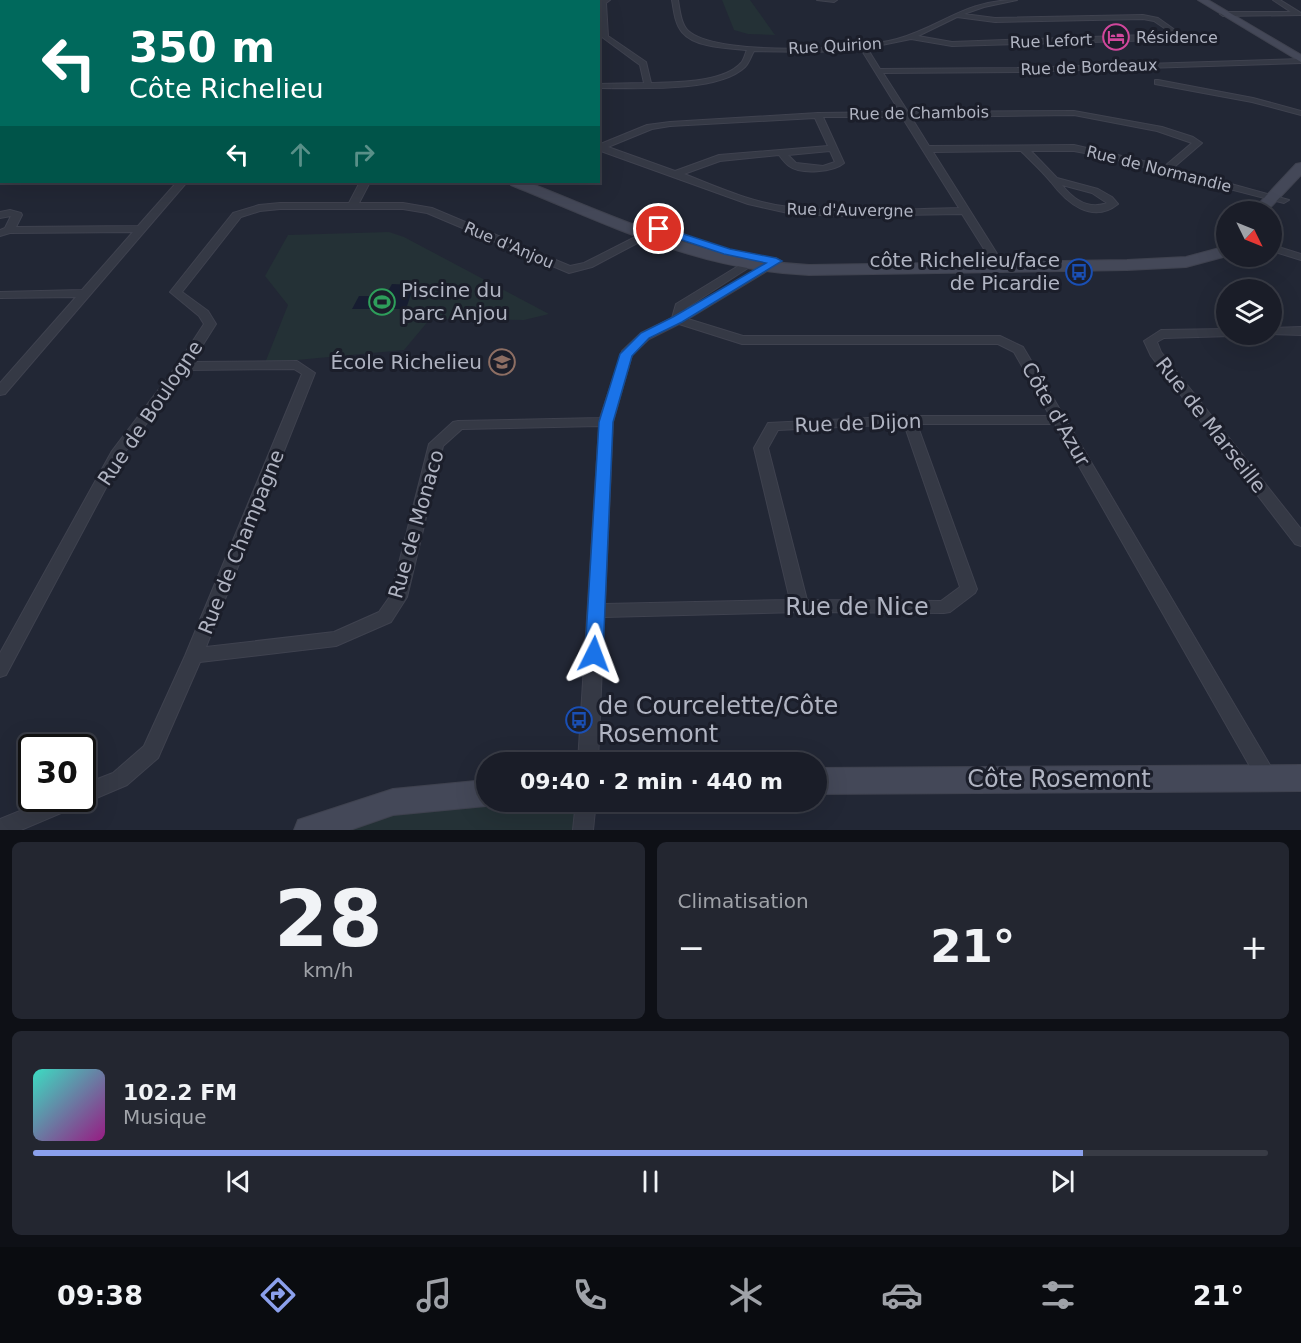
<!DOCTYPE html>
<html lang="fr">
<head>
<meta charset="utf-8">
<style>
	body { margin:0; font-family:"DejaVu Sans",sans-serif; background:#232630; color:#f1f3f6; height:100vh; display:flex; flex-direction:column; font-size:22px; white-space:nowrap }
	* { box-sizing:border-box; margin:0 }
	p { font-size:20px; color:#9fa2a8 }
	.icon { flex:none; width:33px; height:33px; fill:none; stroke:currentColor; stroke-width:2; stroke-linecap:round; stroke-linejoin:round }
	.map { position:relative; height:830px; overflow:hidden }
	.side { display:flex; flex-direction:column; gap:12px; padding:12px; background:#0e1016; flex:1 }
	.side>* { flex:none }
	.top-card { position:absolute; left:0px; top:0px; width:600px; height:183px; box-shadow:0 6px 24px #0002,0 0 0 2px #383b45; background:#00695c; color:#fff; overflow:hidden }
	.needle { width:39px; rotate:133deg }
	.controls { position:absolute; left:1216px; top:201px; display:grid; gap:12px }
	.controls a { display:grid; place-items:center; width:66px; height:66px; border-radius:50%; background:#1a1d28; box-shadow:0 6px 24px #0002,0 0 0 2px #383b45; font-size:30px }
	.speed { position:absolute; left:18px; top:734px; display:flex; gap:12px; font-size:30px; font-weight:700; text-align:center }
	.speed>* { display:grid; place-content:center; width:78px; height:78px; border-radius:50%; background:#1a1d28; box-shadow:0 6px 24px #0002,0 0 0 2px #383b45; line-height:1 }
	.speed .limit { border:3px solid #111; border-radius:9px; background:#fff; color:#111 }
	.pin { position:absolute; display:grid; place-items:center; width:51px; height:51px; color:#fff; margin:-26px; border:3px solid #fff; border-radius:50%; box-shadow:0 2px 6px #0007 }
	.me { position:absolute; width:66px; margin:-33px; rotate:3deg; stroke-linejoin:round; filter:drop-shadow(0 0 4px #0008) }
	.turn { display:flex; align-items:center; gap:21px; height:126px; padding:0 30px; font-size:27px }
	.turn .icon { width:78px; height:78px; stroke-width:2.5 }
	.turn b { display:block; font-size:42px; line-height:51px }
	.lanes { display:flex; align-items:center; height:57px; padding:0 30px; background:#0003; justify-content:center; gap:30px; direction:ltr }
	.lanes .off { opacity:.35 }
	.big { font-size:45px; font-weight:700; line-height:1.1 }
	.side .widget { flex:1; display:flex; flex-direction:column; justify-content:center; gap:9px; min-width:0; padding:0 21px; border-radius:9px; background:#232630 }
	.side .dial { align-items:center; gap:0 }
	.dial b { font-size:78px; line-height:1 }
	.song { display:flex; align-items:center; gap:18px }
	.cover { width:72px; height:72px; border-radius:9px; background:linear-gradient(135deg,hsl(170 70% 55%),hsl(310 70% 35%)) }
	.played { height:6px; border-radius:3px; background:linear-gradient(90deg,#8ba0ec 85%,#383b45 85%) }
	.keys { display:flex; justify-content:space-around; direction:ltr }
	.heat { display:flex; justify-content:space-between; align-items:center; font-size:33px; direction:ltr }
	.side .tiles { flex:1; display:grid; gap:12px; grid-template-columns:1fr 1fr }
	.widget:last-child { grid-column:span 2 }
	.trip { position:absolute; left:476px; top:752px; width:351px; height:60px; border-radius:30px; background:#1a1d28; box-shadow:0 6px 24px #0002,0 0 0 2px #383b45; font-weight:700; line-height:60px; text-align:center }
	.menu { display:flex; height:96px; justify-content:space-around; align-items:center; background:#0a0c10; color:#9fa2a8 }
	.menu .icon { width:42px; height:42px }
	.menu .current { color:#8ba0ec }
	.menu b { font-size:27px; color:#f1f3f6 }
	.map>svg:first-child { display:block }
	.green { fill:#243136 }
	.water { fill:#171d31 }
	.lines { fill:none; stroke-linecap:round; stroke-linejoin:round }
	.street-casing { stroke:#3f424f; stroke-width:2 }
	.secondary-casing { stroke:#3f424f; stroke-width:2 }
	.street { fill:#353945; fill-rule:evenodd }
	.secondary { fill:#444858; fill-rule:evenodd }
	.route { fill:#1a73e8; stroke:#114b97; stroke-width:1.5 }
	.labels { text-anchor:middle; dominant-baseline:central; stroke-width:6; stroke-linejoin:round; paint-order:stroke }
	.far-poi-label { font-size:16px; fill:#b0b4c2; stroke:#1b1e2a; text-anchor:start }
	.far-street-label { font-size:16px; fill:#b0b4c2; stroke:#1b1e2a }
	.poi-label { font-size:20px; fill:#b0b4c2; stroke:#1b1e2a; text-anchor:end }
	.street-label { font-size:20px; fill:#b0b4c2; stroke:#1b1e2a }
	.near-street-label { font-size:24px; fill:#b0b4c2; stroke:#1b1e2a }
	.near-poi-label { font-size:24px; fill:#b0b4c2; stroke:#1b1e2a; text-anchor:start }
</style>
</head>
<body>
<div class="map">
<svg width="1301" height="830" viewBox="0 0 1301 830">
	<rect width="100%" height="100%" fill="#222735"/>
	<path class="green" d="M722,0h28l25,35 -27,-1 -14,-4z
		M389,232l15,5 145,77 -25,6 -94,-1 -26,31 -139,13 23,-58 -23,-29 23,-41z
		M486,801h108l-1,29h-274l72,-22z"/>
	<path class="water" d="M392,284l22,1 -8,24h-54l7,-13h26z"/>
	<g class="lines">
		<g class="street-casing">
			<path id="street" d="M84,0h15l-2,2z
				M315,0h6l-7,2z
				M379,0h6l-7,2z
				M445,0h6l-7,2z
				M525,0h6l-7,2z
				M602,0h8l-4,3 2,33 38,26 5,21c25,-1 72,0 90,-20 3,-3 4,-9 6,-13 -19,-2 -52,-2 -65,-18 -7,-8 -8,-21 -10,-32h6c2,11 3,27 13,33 33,23 167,17 206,6 46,-13 67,-39 120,-39l-33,7 -20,7 31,4 148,-3 15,3 24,17 -23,5 -207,6 -41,-7 -44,9 13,21 138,-1 283,-9v4l-283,9 -135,1 25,39 166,-1 88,16 31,10 9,6 -29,25 116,32 -5,3 -178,-46 -32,-6h-43l26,27 41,11 14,8 6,7c-26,21 -52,-2 -67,-22 -9,-11 -20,-21 -30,-31l-88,1 73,116 -5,3 -5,-3 -34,-54 -126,2 -48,-3 -40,-9 -150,-54v-5l49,-20 23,-3 148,-9 82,-1 -39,-63 -44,3 -63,-1c-3,5 -5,12 -9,16 -27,26 -110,21 -147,21v-4l46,-1 -4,-18 -38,-28 -2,-35zM957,17l38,5 148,-3 11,2 19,13 -221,8 -34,-6zM1074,115l83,16 35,12 -27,23 -91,-21 -145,1 -18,-29zM823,117h79l57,91c-56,1 -114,6 -170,-1 -37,-4 -71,-20 -105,-33l36,-13 59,-6c3,4 7,9 10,11 12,9 45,6 55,-3zM815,118l13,28 -109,9 -44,16 -67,-24 44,-18 18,-3zM830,151l5,11 -12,4 -27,-3 -8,-8zM1062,185l30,8 15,10c-19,7 -34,-4 -45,-18z
				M817,0h20l-3,2z
				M1273,0h7l21,13v2l-78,1 -3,-2 3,-2h68z
				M0,38h2v4h-2z
				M1158,80l95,18 48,13v4l-49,-13 -97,-18v-4z
				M0,129h2v6h-2z
				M177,182h10l-182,212 -5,1v-12l76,-86 -76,1v-6l82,-2 51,-58 -123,1 -10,3v-6l5,-2 6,-12 -11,2v-6l10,-2 11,3 1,2 -6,12 122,-1z
				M360,182h10l-11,21h44l29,5 138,58 14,-3 71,-36 4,-1 5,3 -72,38 -23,6 -142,-60 -24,-4h-123l-20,2 -19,6 -59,75 26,19 8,13 -24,38 105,-1 18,12 -109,274 128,-15 45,-20 12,-17 38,-151 24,-22 5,-1 142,-3 22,-67 19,-18 31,-15 4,-14 77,-47h8l1,2 -76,49 -1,3 91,-53 5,3 -1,2 -92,56 55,17h257l23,11 251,425 3,6 -3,6 -7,3 -7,-3 -205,-360h-138l60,165 -2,4 -25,19 -6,1 -144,-1 -196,5 -6,145h-20l21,-336 -137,3 -19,17 -36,151 -16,25 -55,24 -136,16 -42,96 -31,27 -106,45h-21v-11l52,-21h30v-13l31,-12 31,-27 41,-90 117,-282 -8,-5 -107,1 -62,82 -119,223 -6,2v-24l112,-202 66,-87 26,-40 -5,-8 -29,-24 63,-79 26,-8 21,-2h69zM679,324l63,20h256l16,8 36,64h-141l-141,7 -14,25 36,152 -185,4 8,-182 19,-67 17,-16zM904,424l56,163 -19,14 -134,-1 -39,-152 10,-18z
				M1272,245l29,9v6l-29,-9z
				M1301,327v8l-33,-1h4v-6z
				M1227,329v5l4,2 -67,2 -7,4 4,10 140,177v17l-6,-2 -144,-188 -7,-15 17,-11z
				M576,801h20l-3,29h-20z"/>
		</g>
		<g class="secondary-casing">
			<path id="secondary" d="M96,0h9l-10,2z
				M1198,0h10l93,55v7z
				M0,91h2l-2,7z
				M1301,163v12l-35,37h-15l45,-48z
				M0,166h2v8h-2z
				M509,182h18c97,38 175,78 282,83l318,-5 59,-3 41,-11v10l-41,11 -59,3 -318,5c-111,-5 -197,-49 -298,-90z
				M1301,765v26l-485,3v-26z
				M486,780v21h11l-11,5 -93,9 -43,15h-56l4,-10 95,-31z"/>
		</g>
		<use href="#street" class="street"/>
		<use href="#secondary" class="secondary"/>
	</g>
	<path class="route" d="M659,226l71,23 46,9 6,3 -100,61 -33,16 -17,18 -19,66 -10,232 -3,5 -6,2 -7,-2 -2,-5 14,-232 21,-68 21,-21 32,-16 93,-54 -42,-9 -69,-23 -1,-2z"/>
	<defs>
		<g id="hotel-ring" transform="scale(1.35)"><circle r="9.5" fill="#1b1e2a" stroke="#d1479c" stroke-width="1.5"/><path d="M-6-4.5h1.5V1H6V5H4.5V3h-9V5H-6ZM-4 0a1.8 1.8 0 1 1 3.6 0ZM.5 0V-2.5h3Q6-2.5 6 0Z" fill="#d1479c"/></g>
		<g id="bus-ring" transform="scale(1.35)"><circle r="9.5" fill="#1b1e2a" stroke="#1a4fb4" stroke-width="1.5"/><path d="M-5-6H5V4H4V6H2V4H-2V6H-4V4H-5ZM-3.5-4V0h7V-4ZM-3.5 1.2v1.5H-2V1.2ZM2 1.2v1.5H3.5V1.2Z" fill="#1a4fb4"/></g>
		<g id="stadium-ring" transform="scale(1.35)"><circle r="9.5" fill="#1b1e2a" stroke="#2e9e5b" stroke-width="1.5"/><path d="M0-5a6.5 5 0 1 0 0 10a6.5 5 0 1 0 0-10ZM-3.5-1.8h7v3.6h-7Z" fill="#2e9e5b"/></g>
		<g id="school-ring" transform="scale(1.35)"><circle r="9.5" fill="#1b1e2a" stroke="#8d6e63" stroke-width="1.5"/><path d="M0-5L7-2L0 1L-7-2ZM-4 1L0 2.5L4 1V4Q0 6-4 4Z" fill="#8d6e63"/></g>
	</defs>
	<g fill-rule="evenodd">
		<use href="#hotel-ring" x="1116" y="37"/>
		<use href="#bus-ring" x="1079" y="272"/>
		<use href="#stadium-ring" x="382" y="302"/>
		<use href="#school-ring" x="502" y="362"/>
		<use href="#bus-ring" x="579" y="720"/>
	</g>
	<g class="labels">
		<g class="far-poi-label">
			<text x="1136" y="37">Résidence</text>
		</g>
		<g class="far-street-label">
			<text transform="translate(1051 41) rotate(-2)">Rue Lefort</text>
			<text transform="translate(835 46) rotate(-3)">Rue Quirion</text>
			<text transform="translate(1089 67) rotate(-2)">Rue de Bordeaux</text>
			<text transform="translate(919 113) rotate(-1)">Rue de Chambois</text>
			<text transform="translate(1159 169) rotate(14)">Rue de Normandie</text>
			<text transform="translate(850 210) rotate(1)">Rue d'Auvergne</text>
			<text transform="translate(509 245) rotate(23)">Rue d'Anjou</text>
		</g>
		<g class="poi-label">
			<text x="1060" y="260">côte Richelieu/face<tspan x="1060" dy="23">de Picardie</tspan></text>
			<text x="401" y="290" text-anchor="start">Piscine du<tspan x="401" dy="23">parc Anjou</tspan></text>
			<text x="482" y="362">École Richelieu</text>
		</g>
		<g class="street-label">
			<text transform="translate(150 413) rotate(-56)">Rue de Boulogne</text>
			<text transform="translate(1056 414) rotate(60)">Côte d'Azur</text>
			<text transform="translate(858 423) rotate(-2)">Rue de Dijon</text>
			<text transform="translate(1211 425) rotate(52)">Rue de Marseille</text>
			<text transform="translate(416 524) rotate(-74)">Rue de Monaco</text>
			<text transform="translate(241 542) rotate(-68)">Rue de Champagne</text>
		</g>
		<g class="near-street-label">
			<text x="857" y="607">Rue de Nice</text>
			<text x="1059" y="779">Côte Rosemont</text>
		</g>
		<g class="near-poi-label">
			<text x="598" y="706">de Courcelette/Côte<tspan x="598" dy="28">Rosemont</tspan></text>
		</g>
	</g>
</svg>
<div class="controls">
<a><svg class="needle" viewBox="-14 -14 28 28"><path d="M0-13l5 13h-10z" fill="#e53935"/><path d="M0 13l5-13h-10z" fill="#9fa2a8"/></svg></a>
<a><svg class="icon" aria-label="layers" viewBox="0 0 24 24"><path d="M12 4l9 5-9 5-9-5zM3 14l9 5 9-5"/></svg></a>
</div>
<div class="speed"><div class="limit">30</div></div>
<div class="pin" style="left:659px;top:229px;background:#d93025"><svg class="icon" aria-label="arrive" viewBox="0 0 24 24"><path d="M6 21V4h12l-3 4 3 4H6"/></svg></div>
<svg class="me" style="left:594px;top:654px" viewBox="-20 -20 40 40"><path d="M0-17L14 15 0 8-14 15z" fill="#1a73e8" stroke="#fff" stroke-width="4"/></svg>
<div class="trip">09:40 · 2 min · 440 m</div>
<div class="top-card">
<div class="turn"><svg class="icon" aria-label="left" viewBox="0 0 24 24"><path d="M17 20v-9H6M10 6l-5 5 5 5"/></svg><div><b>350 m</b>Côte Richelieu</div></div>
<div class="lanes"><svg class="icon" aria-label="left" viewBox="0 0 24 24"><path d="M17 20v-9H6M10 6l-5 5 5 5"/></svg><svg class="icon off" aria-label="ahead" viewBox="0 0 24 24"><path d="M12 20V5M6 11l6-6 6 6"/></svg><svg class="icon off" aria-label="right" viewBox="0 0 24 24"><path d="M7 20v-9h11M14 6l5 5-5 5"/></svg></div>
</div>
</div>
<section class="side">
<div class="tiles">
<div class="widget dial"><b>28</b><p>km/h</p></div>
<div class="widget"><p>Climatisation</p>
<div class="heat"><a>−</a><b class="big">21°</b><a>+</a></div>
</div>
<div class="widget">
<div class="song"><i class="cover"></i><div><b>102.2 FM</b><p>Musique</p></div></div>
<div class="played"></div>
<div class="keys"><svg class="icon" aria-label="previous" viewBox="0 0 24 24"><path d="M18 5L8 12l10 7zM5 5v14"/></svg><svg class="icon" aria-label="pause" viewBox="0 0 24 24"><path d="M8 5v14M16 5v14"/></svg><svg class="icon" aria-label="next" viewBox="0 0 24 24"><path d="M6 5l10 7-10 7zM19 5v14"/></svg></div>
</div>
</div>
</section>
<nav class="menu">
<b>09:38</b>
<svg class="icon current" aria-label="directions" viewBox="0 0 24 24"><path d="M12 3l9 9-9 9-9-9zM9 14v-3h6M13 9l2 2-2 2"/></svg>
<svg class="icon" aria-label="music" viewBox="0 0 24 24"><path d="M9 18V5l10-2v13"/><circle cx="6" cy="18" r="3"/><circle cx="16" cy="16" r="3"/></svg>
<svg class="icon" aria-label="phone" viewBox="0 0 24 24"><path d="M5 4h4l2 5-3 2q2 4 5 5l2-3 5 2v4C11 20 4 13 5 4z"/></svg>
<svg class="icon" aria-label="climate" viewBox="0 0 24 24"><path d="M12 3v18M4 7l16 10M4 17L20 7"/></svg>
<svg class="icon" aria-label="car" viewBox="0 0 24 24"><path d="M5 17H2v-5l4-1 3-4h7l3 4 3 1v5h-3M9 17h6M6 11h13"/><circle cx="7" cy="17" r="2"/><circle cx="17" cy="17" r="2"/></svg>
<svg class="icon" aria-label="filters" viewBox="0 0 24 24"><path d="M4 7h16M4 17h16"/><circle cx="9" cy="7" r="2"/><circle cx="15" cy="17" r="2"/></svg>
<b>21°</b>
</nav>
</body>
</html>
